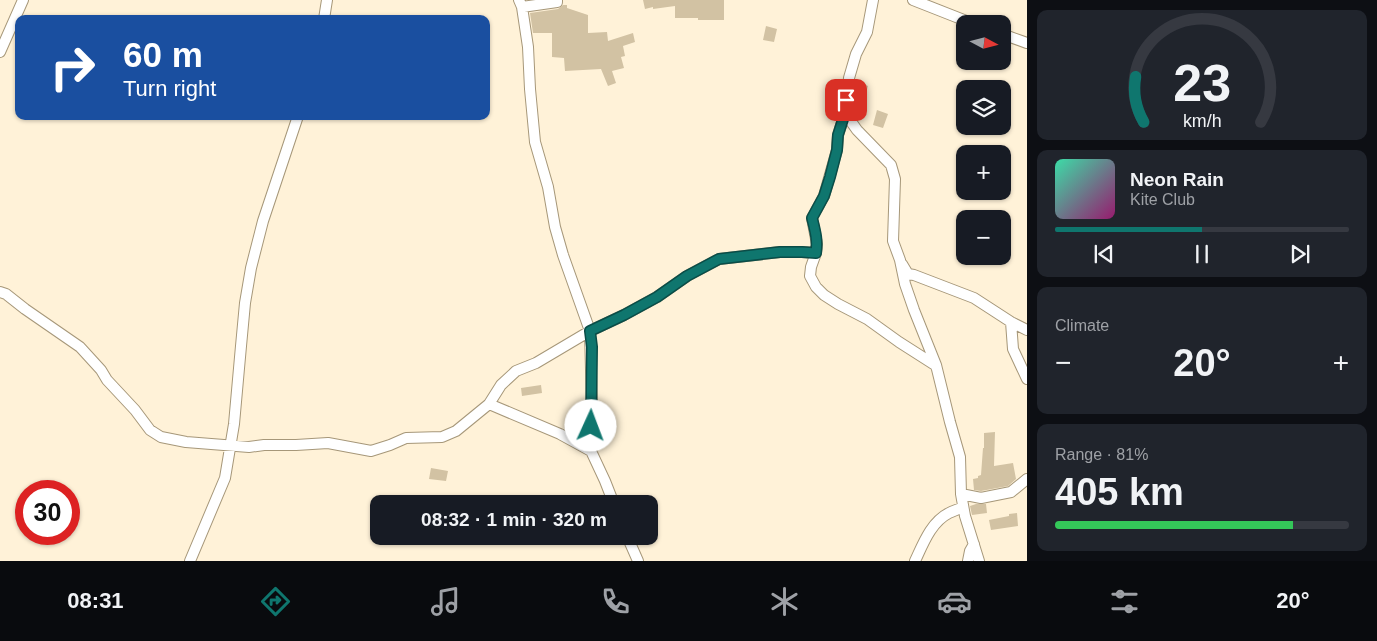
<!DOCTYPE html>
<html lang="en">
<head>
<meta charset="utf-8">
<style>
	body { margin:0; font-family:Helvetica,sans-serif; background:#20242c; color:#f1f3f6; height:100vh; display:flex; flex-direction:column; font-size:19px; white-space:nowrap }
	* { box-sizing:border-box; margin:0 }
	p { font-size:16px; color:#9ea1a6 }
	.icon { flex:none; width:28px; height:28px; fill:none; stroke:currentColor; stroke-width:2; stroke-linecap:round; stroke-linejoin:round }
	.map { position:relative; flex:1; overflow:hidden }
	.side { display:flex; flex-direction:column; gap:10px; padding:10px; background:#0d0f14; width:350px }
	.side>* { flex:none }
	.hud { position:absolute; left:15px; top:15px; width:475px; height:105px; border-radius:10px; box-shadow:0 1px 4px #0004; background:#1a4fa0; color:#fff; overflow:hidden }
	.needle { width:32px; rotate:97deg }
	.buttons { position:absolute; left:956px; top:15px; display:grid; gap:10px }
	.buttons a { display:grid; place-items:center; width:55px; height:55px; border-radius:10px; background:#171b24; box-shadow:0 1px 4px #0004; font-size:25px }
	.speed { position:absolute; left:15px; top:480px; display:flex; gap:10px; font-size:25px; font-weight:700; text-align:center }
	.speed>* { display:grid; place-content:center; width:65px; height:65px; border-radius:50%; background:#171b24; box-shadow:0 1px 4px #0004; line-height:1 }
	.speed .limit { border:8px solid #d22; background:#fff; color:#111 }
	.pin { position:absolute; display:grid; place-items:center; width:42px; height:42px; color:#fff; margin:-21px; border-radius:10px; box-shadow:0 2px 8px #0006 }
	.me { position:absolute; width:55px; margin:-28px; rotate:2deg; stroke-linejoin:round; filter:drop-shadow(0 0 4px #0008) }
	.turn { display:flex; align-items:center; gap:18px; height:105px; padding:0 25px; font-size:22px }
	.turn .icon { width:65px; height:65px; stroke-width:2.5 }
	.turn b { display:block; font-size:35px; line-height:42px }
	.big { font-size:38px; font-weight:600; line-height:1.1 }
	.side .widget { flex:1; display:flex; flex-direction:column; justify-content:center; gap:8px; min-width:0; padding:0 18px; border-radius:10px; background:#20242c }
	.side .dial { align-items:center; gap:0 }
	.dial svg { height:130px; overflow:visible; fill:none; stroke:#363941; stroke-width:7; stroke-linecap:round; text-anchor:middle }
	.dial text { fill:#f1f3f6; stroke:none }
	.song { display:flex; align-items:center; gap:15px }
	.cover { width:60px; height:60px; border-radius:8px; background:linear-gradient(135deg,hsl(160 70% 55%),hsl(320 70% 35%)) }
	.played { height:5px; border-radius:2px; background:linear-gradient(90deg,#0f766e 50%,#363941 50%) }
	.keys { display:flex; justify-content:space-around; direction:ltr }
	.heat { display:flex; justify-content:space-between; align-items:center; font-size:28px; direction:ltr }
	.charge { height:8px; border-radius:4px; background:linear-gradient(90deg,#34c759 81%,#363941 0) }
	.trip { position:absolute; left:370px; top:495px; width:288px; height:50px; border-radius:10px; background:#171b24; box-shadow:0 1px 4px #0004; font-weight:600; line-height:50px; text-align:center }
	.menu { display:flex; height:80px; justify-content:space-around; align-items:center; background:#090b0e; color:#9ea1a6 }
	.menu .icon { width:35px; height:35px }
	.menu .selected { color:#0f766e }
	.menu b { font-size:22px; color:#f1f3f6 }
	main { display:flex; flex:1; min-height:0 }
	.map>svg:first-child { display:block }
	.building { fill:#d2c2a3 }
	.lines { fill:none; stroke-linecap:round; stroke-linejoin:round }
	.street-casing { stroke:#a69779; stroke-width:12 }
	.street { stroke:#fff; stroke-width:10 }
	.route-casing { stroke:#0a4d48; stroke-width:12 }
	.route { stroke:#0f766e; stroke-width:9 }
</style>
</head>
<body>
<main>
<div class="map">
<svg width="1027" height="561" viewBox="0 0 1027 561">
	<rect width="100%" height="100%" fill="#fff2d8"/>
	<path class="building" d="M643,0h81v20h-26v-2h-23v-12l-22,3v-2l-8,2z
		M563,5h4v3l21,7v18l19,-1 1,9 25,-8 2,9 -12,4 2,10 -4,1 3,11 -12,3 4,12 -8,3 -7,-17 -36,2 -1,-13 -12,-1v-24h-19l-3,-20 28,-4z
		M766,26l11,3 -3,13 -11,-2z
		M860,83l8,3 -4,13 -9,-3z
		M877,110l11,4 -5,14 -10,-3z
		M541,385l1,8 -20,3 -1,-8z
		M995,432l-1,34 19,-3 3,16 -8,7 -27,5 -7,-1 -1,-11 5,-1v-2l3,-1 2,-27h1v-15z
		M431,468l17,3 -2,10 -17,-2z
		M976,504h10l1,9 -15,2 -2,-9z
		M1017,513l1,13 -27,4 -2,-10 20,-4v-2z"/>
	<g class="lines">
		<g class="street-casing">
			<path id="street" d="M519,0l3,7 6,40 2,42 5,53 13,45 7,40 8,28 27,76 2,78 -1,42 14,30 9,23
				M873,0l-6,32 -11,22 -7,24 -4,35 12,17 34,35 4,14 -2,62 7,19 5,24 9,26 22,55 14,57 10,35 1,37 4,22 14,45
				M913,0l61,24
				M522,7l35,-5v-2
				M324,19l3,-19
				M1002,34l25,9
				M0,52l23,-52
				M845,113l-7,22 -1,15 -13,46 -12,22 5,26 -1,9 -5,14 -1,9 6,11 8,8 14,9 29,15 32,23 36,23
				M902,264l6,10 6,1 60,23 37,24 16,8
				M0,292l6,2 19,15 55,38 21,23 6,10 28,30 15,20 11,7 25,5 63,5 15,-2h32l32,-2 43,8 19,-6 16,-7 36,-1 14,-6 33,-27 12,-19 15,-14 20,-8 54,-32 34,-16 33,-18 30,-21 32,-17 61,-7h22l14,1
				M1011,322l2,27 14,30
				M489,404l71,30 31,17
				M961,494l20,4 30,-6 16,-13
				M627,536l11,25
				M190,561l35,-83 9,-54 7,-78 4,-43 6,-35 12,-47 35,-105
				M915,561c8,-17 16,-39 34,-48 4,-2 10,-4 14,-6
				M968,561l2,-10 4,-7"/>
		</g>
		<use href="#street" class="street"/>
	</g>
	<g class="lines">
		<g class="route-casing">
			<path id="route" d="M591,426l1,-79 -2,-16 34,-16 33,-18 30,-21 32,-17 61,-7h22l14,1c2,-13 -1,-23 -4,-35l12,-22 6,-19 7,-27 1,-15 7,-22 1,-13"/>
		</g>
		<use href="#route" class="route"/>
	</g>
</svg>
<div class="buttons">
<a><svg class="needle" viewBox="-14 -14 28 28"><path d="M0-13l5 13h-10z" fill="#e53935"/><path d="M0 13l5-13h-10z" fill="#9ea1a6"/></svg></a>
<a><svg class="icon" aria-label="layers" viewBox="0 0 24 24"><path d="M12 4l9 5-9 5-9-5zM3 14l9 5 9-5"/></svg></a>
<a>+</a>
<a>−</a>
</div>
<div class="speed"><div class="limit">30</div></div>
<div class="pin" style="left:846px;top:100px;background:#d93025"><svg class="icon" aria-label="arrive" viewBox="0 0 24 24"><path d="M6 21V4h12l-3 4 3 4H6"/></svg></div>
<svg class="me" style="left:591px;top:426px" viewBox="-20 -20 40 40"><circle r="19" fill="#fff"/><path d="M0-13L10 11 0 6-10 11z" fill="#0f766e"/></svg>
<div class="trip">08:32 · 1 min · 320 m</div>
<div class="hud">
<div class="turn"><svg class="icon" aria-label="right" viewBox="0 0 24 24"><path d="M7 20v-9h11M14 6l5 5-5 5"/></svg><div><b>60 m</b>Turn right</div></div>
</div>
</div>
<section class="side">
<div class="widget dial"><svg viewBox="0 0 100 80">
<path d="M14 69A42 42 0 1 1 86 69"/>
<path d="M14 69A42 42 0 0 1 9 41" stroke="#0f766e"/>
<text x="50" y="56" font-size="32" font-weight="700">23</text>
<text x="50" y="72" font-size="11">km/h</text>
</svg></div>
<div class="widget">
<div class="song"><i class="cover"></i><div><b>Neon Rain</b><p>Kite Club</p></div></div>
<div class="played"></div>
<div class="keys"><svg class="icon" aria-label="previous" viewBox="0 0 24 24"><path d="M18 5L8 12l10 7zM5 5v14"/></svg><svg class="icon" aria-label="pause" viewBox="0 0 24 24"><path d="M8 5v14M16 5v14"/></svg><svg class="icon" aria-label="next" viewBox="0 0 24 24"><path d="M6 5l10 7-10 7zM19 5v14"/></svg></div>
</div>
<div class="widget"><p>Climate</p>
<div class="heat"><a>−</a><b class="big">20°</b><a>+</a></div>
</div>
<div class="widget"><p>Range · 81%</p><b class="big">405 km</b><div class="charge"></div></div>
</section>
</main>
<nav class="menu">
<b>08:31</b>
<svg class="icon selected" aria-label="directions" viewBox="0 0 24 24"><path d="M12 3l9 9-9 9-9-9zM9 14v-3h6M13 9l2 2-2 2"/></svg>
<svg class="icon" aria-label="music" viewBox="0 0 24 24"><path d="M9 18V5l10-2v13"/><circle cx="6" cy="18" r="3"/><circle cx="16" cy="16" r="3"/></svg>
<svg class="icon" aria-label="phone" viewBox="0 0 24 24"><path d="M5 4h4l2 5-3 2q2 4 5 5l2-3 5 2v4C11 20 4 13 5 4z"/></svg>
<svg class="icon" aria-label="climate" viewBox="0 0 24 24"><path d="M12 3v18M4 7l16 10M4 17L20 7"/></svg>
<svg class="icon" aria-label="car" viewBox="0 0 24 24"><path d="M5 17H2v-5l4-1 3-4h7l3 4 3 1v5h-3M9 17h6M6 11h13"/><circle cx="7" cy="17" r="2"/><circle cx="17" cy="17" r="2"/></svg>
<svg class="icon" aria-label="filters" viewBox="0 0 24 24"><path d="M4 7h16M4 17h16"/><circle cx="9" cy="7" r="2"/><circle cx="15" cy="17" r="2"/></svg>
<b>20°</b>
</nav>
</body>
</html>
